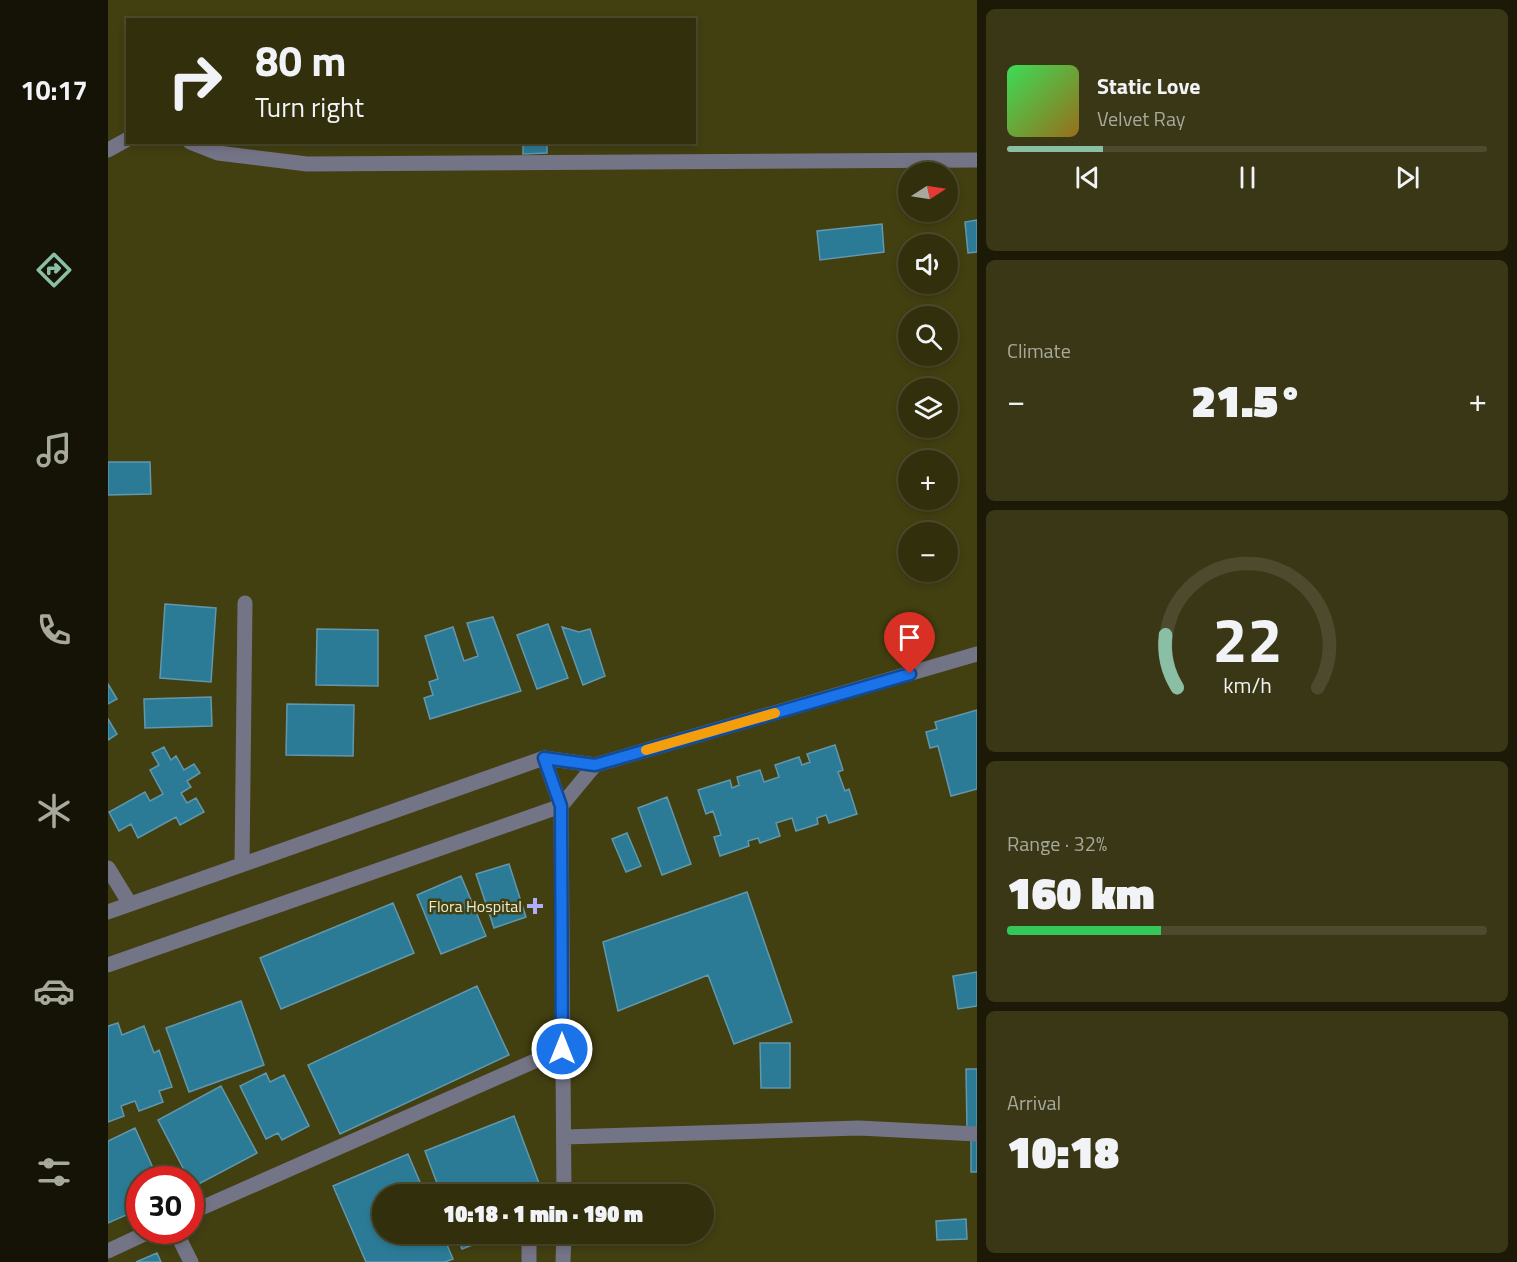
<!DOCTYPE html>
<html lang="en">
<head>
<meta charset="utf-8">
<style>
	body { margin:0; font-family:"Titillium Web",sans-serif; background:#3a3716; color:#f1f3f6; height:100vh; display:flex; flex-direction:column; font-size:22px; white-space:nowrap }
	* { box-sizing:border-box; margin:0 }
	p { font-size:20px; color:#a8a99d }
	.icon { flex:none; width:33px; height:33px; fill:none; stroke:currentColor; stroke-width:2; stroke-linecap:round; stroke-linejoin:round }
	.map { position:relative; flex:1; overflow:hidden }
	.panel { display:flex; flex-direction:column; gap:9px; padding:9px; background:#1c1a07; width:540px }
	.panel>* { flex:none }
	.banner { position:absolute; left:18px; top:18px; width:570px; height:126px; border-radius:0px; box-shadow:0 3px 9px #0003,0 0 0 2px #4d4a2e; background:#322f0d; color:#f1f3f6; overflow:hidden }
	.needle { width:39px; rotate:78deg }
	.tools { position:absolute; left:790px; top:162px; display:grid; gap:12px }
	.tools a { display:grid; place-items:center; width:60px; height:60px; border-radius:50%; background:#322f0d; box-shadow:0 3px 9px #0003,0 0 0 2px #4d4a2e; font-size:30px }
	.speed { position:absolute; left:18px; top:1166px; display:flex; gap:12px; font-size:30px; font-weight:700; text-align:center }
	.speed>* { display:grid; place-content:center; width:78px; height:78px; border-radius:50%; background:#322f0d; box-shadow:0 3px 9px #0003,0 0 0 2px #4d4a2e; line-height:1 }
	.speed .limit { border:9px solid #d22; background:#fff; color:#111 }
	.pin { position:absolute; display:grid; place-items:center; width:51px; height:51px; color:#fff; margin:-62px -26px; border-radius:50% 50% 50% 0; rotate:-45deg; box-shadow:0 0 6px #0007 }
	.pin .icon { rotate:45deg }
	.me { position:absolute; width:66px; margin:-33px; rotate:0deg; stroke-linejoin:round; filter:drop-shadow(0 0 4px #0008) }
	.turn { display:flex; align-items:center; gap:21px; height:126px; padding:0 30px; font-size:27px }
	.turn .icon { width:78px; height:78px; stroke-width:2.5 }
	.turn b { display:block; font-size:42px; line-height:51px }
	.big { font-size:45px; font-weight:800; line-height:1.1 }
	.panel .card { flex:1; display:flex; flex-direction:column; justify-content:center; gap:9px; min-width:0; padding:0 21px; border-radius:9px; background:#3a3716 }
	.panel .dial { align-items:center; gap:0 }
	.dial svg { height:156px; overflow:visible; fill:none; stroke:#4d4a2e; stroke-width:7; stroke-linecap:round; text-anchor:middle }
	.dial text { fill:#f1f3f6; stroke:none }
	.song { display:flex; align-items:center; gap:18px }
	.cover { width:72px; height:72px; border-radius:9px; background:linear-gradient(135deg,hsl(130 70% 55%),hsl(40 70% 35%)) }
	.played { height:6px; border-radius:3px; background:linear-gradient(90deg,#8abfa5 20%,#4d4a2e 20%) }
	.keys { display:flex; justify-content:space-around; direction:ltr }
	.heat { display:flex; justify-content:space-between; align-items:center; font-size:33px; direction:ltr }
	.charge { height:9px; border-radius:4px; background:linear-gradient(90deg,#34c759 32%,#4d4a2e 0) }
	.trip { position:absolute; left:264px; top:1184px; width:342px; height:60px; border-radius:30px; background:#322f0d; box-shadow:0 3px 9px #0003,0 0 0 2px #4d4a2e; font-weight:800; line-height:60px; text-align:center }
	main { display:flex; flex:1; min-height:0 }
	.menu { display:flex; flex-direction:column; width:108px; justify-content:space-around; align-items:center; background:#141305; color:#a8a99d }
	.menu .icon { width:42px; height:42px }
	.menu .selected { color:#8abfa5 }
	.menu b { font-size:27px; color:#f1f3f6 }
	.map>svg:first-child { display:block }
	.building { fill:#2b7b97; stroke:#6297ac; stroke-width:1.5 }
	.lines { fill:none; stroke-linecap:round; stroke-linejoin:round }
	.minor { stroke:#747487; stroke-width:15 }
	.route-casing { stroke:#114b97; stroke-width:15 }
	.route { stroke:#1a73e8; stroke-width:10 }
	.slow { stroke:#f59e0b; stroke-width:10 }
	.poi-dot { fill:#b0aefa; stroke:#423f11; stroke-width:2 }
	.labels { text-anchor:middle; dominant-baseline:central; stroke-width:5; stroke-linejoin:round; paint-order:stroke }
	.poi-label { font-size:16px; fill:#ececd3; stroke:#423f11; text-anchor:end }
</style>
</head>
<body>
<main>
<nav class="menu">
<b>10:17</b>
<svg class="icon selected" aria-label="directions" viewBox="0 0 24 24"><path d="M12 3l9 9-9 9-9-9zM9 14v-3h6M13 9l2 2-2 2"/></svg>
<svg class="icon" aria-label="music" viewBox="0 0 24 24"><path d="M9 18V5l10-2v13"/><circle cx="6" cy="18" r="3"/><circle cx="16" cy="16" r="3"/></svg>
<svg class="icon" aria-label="phone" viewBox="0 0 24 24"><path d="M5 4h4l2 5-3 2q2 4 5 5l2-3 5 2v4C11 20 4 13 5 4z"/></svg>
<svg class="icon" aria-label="climate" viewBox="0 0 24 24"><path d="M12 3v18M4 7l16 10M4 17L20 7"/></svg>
<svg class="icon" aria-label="car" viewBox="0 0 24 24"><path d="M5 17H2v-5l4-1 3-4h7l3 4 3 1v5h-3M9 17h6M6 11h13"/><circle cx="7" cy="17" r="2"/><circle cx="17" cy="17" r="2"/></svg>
<svg class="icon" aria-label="filters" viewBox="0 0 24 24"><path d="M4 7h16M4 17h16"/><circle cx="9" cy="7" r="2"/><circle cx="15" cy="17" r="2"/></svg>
</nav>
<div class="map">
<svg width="869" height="1262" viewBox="0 0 869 1262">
	<rect width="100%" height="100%" fill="#423f11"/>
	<path class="building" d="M415,142h24v11l-24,1z
		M869,220v32l-9,1 -3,-31z
		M774,224l2,28 -64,8 -3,-29z
		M0,462h42l1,32 -43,1z
		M57,604l51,4 -5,74 -51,-4z
		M385,617l28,74 -91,28 -6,-21 9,-3 -4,-13 9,-3 -13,-43 28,-9 11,34 14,-5 -11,-33z
		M440,624l20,54 -31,11 -20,-54z
		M454,627l17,5 11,-3 15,47 -22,9z
		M209,629l61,1v56l-62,-1z
		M0,684l9,15 -9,5z
		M103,697l1,29 -67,2 -1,-29z
		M179,704l67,1 -1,51 -67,-1z
		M869,710v79l-26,7 -13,-50 -8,2 -4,-16 11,-3 -2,-7z
		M0,719l9,15 -9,6z
		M727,745l8,25 -5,2 7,19 4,-2 8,25 -28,9 -3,-8 -9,3 1,6 -22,7 -4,-13 -16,5 4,13 -20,7 -2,-5 -10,3 1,5 -29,10 -6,-19 7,-2 -8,-24 -7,3 -8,-24 32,-10 2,8 7,-3 -2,-8 23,-7 4,12 15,-5 -4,-12 24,-8 3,8 8,-3 -3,-8z
		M56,747l7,13 5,-4 8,14 10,-6 6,9 -13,8 4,6 -10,6 6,10 9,-5 8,14 -24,13 -4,-8 -38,21 -7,-14 -12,7 -10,-19 36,-20 5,9 13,-7 -13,-24 9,-5 -7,-12z
		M559,797l24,67 -29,11 -24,-67z
		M519,833l14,33 -15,6 -14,-33z
		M401,864l17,53 -32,11 -18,-54z
		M353,876l25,60 -45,18 -24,-59z
		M639,892l45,130 -58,22 -26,-69 -90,36 -15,-69z
		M285,903l21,50 -133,56 -21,-51z
		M869,972v34l-19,3 -5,-33z
		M369,986l32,69 -169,79 -32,-69z
		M133,1001l23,64 -75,27 -23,-64z
		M10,1023l4,12 22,-9 10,27 5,-3 13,37 -13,4 4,11 -24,9 -4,-10 -14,5 3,10 -16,6v-96z
		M652,1043h30v45h-29z
		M858,1069h11v61h-10z
		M158,1073l4,9 14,-7 25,51 -27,14 -4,-7 -12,6 -26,-53z
		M113,1086l36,67 -64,34 -35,-67z
		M406,1116l29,78h-102l-16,-43z
		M27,1128l23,51h-18v30l-32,14v-82z
		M863,1136h6v36h-6z
		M300,1154l17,40h-43v39h60l11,26 -8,3h-79l-33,-76z
		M858,1219l1,20 -30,1 -1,-19z
		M348,1233h48l-42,16z
		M49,1253l4,9h-25z"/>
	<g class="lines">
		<path class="minor" d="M82,142l28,11 89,11 670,-4
			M0,150l20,-11
			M436,758l17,48 3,388
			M134,865l3,-262
			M0,868l22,36
			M0,912l436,-154 51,7 382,-111
			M0,965l453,-159 34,-41
			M456,1137l295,-9 118,6
			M82,1213l372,-164
			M67,1230l16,32
			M421,1237v25
			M0,1251l45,-21
			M455,1262l1,-29"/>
	</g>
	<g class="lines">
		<g class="route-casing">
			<path id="route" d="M454,1049l-1,-243 -17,-48 51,7 315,-91"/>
		</g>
		<use href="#route" class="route"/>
		<path class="slow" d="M538,750l129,-37"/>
	</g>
	<path class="poi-dot" d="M424 897h6v6h6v6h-6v6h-6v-6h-6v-6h6z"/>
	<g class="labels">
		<g class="poi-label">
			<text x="414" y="906">Flora Hospital</text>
		</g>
	</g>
</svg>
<div class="tools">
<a><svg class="needle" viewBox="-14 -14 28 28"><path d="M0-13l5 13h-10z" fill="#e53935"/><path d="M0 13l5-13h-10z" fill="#a8a99d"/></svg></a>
<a><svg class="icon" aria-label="sound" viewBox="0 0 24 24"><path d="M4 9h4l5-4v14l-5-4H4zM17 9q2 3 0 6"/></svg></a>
<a><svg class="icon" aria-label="search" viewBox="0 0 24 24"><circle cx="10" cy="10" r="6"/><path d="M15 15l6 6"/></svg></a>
<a><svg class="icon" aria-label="layers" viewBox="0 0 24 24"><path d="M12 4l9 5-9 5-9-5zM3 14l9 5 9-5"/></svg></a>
<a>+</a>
<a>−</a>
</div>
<div class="speed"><div class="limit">30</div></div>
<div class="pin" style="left:802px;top:674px;background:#d93025"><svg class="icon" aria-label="arrive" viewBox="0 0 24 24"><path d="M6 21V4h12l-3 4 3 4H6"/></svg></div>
<svg class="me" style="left:454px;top:1049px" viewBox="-20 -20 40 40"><circle r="17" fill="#1a73e8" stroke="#fff" stroke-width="3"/><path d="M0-11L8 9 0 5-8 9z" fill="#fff"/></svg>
<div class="trip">10:18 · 1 min · 190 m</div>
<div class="banner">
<div class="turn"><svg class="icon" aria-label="right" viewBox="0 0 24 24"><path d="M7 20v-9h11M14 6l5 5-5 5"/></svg><div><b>80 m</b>Turn right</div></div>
</div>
</div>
<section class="panel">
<div class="card">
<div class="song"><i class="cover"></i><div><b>Static Love</b><p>Velvet Ray</p></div></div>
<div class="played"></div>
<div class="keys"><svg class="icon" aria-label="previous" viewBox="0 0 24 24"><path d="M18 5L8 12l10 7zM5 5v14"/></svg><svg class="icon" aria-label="pause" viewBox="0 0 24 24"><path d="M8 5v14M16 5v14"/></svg><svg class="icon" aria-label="next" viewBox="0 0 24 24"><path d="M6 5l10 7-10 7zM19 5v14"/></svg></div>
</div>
<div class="card"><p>Climate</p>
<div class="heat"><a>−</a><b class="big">21.5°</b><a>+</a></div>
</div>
<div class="card dial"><svg viewBox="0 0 100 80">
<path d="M14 69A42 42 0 1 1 86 69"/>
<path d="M14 69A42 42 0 0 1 8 42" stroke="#8abfa5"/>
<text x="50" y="56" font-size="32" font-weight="700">22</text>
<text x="50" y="72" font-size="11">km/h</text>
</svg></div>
<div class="card"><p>Range · 32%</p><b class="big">160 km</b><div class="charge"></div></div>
<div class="card"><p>Arrival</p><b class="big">10:18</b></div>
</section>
</main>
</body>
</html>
